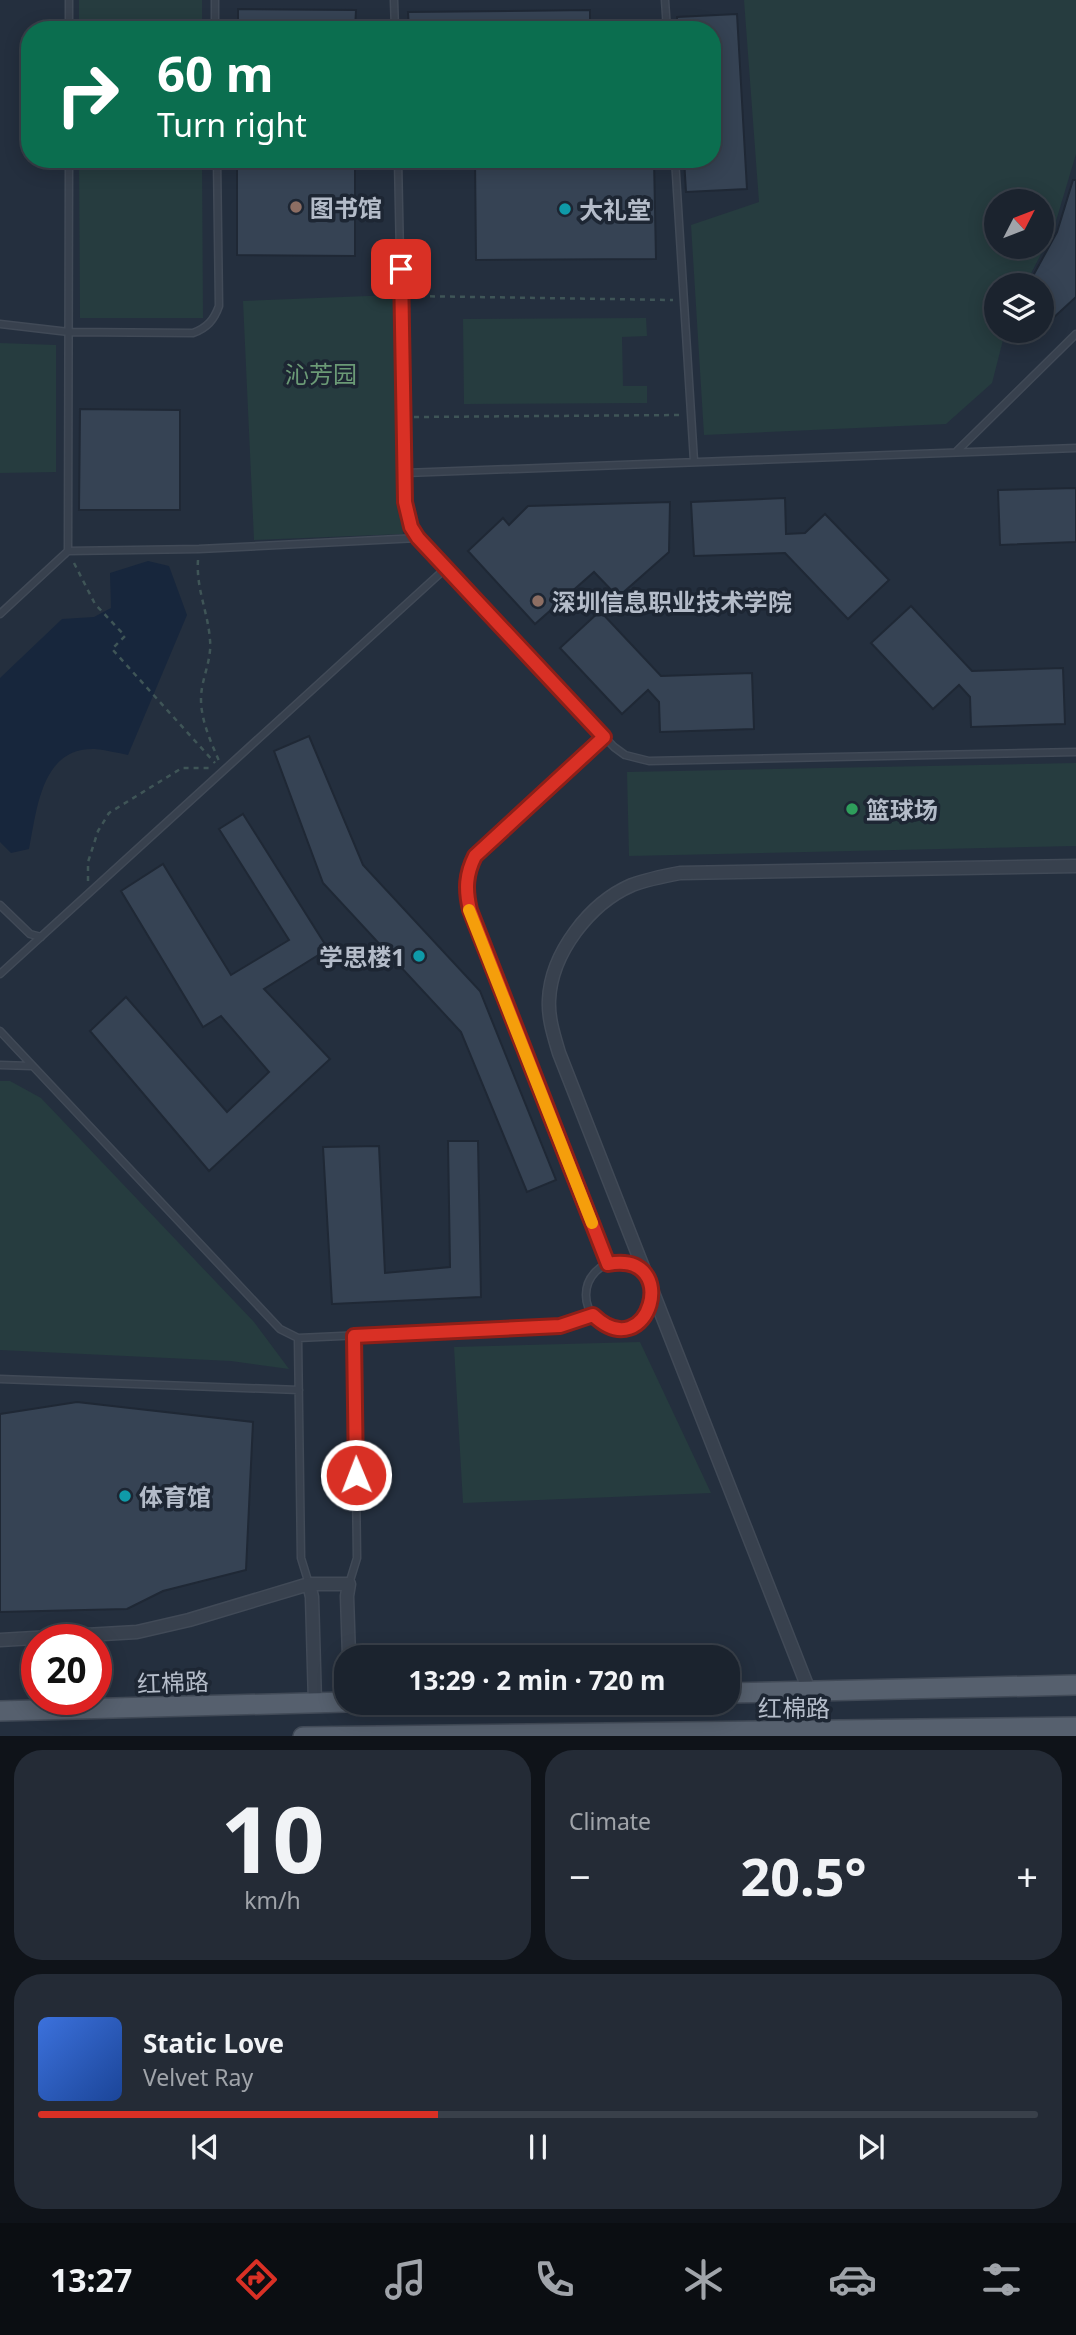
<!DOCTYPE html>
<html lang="en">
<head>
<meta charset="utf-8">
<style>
	body { margin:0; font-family:"Noto Sans","Noto Sans SC",sans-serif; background:#242b36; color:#f1f3f6; height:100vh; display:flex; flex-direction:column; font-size:26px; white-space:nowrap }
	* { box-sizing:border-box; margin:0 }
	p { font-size:23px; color:#a0a4aa }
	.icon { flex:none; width:38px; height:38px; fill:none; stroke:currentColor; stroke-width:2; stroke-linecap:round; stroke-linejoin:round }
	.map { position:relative; height:1736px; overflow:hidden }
	.panel { display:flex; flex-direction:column; gap:14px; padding:14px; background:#0f1319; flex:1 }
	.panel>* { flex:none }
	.top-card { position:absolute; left:21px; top:21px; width:700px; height:147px; border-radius:28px; box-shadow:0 4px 18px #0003,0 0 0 2px #39404a; background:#0b6e4f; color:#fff; overflow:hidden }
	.needle { width:46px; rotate:48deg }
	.tools { position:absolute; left:984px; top:189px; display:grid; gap:14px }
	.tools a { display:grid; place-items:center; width:70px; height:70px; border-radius:50%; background:#1b232e; box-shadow:0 4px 18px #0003,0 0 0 2px #39404a; font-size:35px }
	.speed { position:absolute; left:21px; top:1624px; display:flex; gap:14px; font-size:35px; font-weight:700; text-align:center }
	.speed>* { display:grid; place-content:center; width:91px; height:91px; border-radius:50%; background:#1b232e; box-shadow:0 4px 18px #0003,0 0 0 2px #39404a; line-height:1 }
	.speed .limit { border:10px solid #d22; background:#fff; color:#111 }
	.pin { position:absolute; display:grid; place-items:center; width:60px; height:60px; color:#fff; margin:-30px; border-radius:14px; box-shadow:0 4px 10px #0006 }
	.me { position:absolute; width:77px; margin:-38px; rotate:359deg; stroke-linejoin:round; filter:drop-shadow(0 0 5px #0008) }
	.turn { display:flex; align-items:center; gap:24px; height:147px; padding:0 21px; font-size:32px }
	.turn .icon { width:91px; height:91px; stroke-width:2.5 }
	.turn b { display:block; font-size:49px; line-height:60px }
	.big { font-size:52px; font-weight:700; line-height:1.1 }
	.panel .tile { flex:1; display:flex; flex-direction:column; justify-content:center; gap:10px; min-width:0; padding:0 24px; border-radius:28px; background:#242b36 }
	.panel .dial { align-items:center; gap:0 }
	.dial b { font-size:91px; line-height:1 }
	.song { display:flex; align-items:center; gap:21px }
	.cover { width:84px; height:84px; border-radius:10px; background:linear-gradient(135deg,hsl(220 70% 55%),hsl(220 70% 35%)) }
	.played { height:7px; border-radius:4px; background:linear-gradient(90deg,#d93025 40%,#39404a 40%) }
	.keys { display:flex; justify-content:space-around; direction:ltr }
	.heat { display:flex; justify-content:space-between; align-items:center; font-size:38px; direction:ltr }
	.panel .tiles { flex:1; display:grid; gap:14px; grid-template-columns:1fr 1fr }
	.tile:last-child { grid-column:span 2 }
	.trip { position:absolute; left:334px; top:1645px; width:406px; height:70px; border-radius:28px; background:#1b232e; box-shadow:0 4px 18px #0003,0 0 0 2px #39404a; font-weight:700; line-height:70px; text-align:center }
	.dock { display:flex; height:112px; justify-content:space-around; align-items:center; background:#0b0e12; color:#a0a4aa }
	.dock .icon { width:49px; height:49px }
	.dock .active { color:#d93025 }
	.dock b { font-size:32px; color:#f1f3f6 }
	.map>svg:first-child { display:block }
	.green { fill:#263c3f; fill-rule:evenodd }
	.water { fill:#17263c }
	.building { fill:#364354; stroke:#1f2835; stroke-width:2 }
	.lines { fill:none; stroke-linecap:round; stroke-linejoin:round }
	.service-casing { stroke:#414a57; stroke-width:9 }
	.minor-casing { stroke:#414a57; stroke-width:15 }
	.primary-casing { stroke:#414a57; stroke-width:22 }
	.path { stroke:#3f5557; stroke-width:2.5; stroke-dasharray:5 5; stroke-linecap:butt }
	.service { stroke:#38414e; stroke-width:6 }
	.minor { stroke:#38414e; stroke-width:12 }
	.primary { stroke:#56606e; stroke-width:19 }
	.route-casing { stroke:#8d1f18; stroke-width:18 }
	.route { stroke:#d93025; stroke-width:12 }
	.slow { stroke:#f59e0b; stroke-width:12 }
	.education-dot { fill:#8d6e63; stroke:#1d2633; stroke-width:2.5 }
	.culture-dot { fill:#0f9aa8; stroke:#1d2633; stroke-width:2.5 }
	.leisure-dot { fill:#2e9e5b; stroke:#1d2633; stroke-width:2.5 }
	.labels { text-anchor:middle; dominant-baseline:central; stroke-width:7; stroke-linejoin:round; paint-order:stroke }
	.poi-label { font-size:24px; font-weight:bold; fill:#b4bcc9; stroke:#1d2633; text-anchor:start }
	.park-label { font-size:24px; fill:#6b9a76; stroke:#1d2633 }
	.street-label { font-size:24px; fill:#b4bcc9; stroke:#1d2633 }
</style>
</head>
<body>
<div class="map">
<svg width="1076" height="1737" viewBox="0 0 1076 1737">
	<rect width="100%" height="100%" fill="#242f3e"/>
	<path class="green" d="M79,0h123v30h-123z
		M744,0h332v154l-23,77 -28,54h-29v46h14l-6,5 -12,47 -46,41 -242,11 -13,-210 68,-23zM1041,201v46h-45v-46z
		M79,159h123l1,159h-123z
		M393,295l10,239 -149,6 -11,-239z
		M646,318l1,18 -25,1 1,49h24v17l-183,1 -1,-85z
		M0,343l56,2v127l-56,1z
		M1076,763v83l-447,10 -2,-84z
		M0,1081h10l31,17 213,224 35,47 -58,-8 -231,-11z
		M640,1342l71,151 -248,10 -9,-156z"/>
	<path class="water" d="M148,561l21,5 18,49 -59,140c-10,-2 -22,-5 -33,-6 -54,-2 -58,61 -66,100l-18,4 -11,-11v-164l62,-59 32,-2 17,-9 -1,-35z"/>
	<path class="building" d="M238,9l118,1 -1,20h-117z
		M590,10v20h-181l-1,-18z
		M737,14l10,175 -61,3 -2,-33h28v-129h-35v-13z
		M237,159h118v97l-118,-1z
		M475,159h179l2,100 -180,1z
		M1073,180h3v117l-25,23 -10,-11v-24h-13l29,-53z
		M80,409l100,1v100h-101z
		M1076,488v54l-76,3 -2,-55z
		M785,498l1,36 19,-1 20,-19 64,66 -41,39 -63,-66 -91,3 -3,-54z
		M670,502l-1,50 -51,45 -24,-25 -59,52 -67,-73 35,-33 6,7 19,-19z
		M911,606l61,65 91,-3 2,56 -94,3 -1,-30 -11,-12 -26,24 -62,-66z
		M600,611l61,65 91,-3 2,56 -94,3 -1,-30 -11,-12 -26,24 -62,-66z
		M309,736l54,129 117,126 76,189 -29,12 -66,-160 -138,-149 -49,-132z
		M243,814l85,135 -64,40 66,70 -121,112 -119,-140 36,-34 101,115 42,-40 -48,-56 -18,11 -82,-136 42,-27 68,111 58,-35 -70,-111z
		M448,1141h30l3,156 -149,7 -9,-157 56,-1 6,127 65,-6z
		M77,1402l176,20 -7,148 -83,21 -36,18 -127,3v-198z"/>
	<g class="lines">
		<g class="service-casing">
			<path id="service" d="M215,0v30
				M394,0l1,30
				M665,0l2,30
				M69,30v-30
				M398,159l7,343 5,25 8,11 196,209 11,8 24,6 427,-9
				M675,159l19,302
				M0,324l69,8 124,1c14,-5 21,-13 26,-27l-2,-147
				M957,451l119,-117
				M405,473l671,-25
				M68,551l1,-392
				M0,614l68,-63 131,-2 219,-11
				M604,736l-129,120c-15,29 -6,52 5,81l128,327
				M0,905l30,29 11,3
				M0,974l446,-406
				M0,1031l280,298 18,9 262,-12 33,-10
				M0,1065l32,1
				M586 1295a33 33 0 1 1 66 0a33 33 0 1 1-66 0Z
				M298,1338l3,220 8,26
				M0,1379l299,11
				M349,1584l8,-26 -3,-222"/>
		</g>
		<g class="minor-casing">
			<path id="minor" d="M309,1584l3,13 3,106
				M0,1640l137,-8 52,-12 120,-36h40l-2,12 2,61
				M825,1731l-266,-678c-5,-17 -11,-35 -10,-53 2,-47 41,-97 83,-115 16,-6 32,-9 48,-12l396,-7"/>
		</g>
		<g class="primary-casing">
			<path id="primary" d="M728,1693l348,-8
				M0,1711l346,-9
				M303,1737l773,-10"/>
		</g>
		<path class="path" d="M410,296l263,4
			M414,417l267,-2
			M198,560c-2,29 10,52 12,80 2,21 -9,39 -9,59 0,22 10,43 18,62
			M74,563l21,41 30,32 -13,13 103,114
			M88,881v-19l10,-31 11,-18 73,-45h27"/>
		<use href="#service" class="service"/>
		<use href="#minor" class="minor"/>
		<use href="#primary" class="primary"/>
	</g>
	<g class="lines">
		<g class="route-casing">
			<path id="route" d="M356,1475l-2,-139 206,-10 33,-11c56,54 90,-65 15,-51l-138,-354c-5,-21 -4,-36 5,-54l129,-119 -186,-199 -7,-11 -6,-25 -4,-233"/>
		</g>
		<use href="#route" class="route"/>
		<path class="slow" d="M469,910l123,313"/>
	</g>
	<g class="education-dot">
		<circle cx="296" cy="207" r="7"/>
		<circle cx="538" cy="601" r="7"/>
	</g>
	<g class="culture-dot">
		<circle cx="565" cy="209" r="7"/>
		<circle cx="419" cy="956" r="7"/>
		<circle cx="125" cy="1496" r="7"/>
	</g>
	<circle class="leisure-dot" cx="852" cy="809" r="7"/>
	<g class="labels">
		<g class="poi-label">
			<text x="310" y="207">图书馆</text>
			<text x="579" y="209">大礼堂</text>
			<text x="552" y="601">深圳信息职业技术学院</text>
			<text x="866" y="809">篮球场</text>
			<text x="405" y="956" text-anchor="end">学思楼1</text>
			<text x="139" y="1496">体育馆</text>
		</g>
		<g class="park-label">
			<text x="321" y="373">沁芳园</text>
		</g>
		<g class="street-label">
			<text transform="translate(173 1682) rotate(-2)">红棉路</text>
			<text x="794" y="1707">红棉路</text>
		</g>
	</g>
</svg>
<div class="tools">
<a><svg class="needle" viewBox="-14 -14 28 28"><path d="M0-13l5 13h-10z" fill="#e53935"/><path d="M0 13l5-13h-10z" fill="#a0a4aa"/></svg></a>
<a><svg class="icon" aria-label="layers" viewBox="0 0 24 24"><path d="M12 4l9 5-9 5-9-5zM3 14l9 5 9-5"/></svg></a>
</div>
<div class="speed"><div class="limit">20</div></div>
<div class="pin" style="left:401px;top:269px;background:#d93025"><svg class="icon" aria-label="arrive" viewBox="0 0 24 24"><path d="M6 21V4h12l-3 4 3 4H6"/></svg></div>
<svg class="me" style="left:356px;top:1475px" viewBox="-20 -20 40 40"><circle r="17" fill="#d93025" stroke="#fff" stroke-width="3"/><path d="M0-11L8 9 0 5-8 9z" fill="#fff"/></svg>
<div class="trip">13:29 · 2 min · 720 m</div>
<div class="top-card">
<div class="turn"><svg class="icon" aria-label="right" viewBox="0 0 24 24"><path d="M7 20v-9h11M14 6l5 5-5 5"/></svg><div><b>60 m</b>Turn right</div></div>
</div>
</div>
<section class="panel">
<div class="tiles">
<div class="tile dial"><b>10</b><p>km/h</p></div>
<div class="tile"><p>Climate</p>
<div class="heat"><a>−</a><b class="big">20.5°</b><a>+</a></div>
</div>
<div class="tile">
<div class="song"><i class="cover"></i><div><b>Static Love</b><p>Velvet Ray</p></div></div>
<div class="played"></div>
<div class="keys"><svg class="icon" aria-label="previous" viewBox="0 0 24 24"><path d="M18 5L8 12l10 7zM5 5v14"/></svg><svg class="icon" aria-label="pause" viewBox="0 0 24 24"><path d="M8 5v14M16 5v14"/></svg><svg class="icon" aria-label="next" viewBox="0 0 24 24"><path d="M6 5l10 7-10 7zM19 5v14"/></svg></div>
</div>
</div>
</section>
<nav class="dock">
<b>13:27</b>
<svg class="icon active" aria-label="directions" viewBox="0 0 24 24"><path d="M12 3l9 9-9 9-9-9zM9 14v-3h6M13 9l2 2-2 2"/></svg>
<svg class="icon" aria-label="music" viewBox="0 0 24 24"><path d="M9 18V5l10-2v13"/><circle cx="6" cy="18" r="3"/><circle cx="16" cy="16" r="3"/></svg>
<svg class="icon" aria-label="phone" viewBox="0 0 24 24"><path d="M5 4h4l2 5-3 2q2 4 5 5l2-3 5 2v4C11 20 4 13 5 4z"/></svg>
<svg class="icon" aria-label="climate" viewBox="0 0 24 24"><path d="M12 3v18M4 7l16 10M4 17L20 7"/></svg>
<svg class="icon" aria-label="car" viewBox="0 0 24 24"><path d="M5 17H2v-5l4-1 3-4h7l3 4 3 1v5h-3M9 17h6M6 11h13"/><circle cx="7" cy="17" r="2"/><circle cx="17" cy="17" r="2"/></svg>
<svg class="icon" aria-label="filters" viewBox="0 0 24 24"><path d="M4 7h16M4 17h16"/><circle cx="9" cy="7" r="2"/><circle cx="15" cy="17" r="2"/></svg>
</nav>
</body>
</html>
